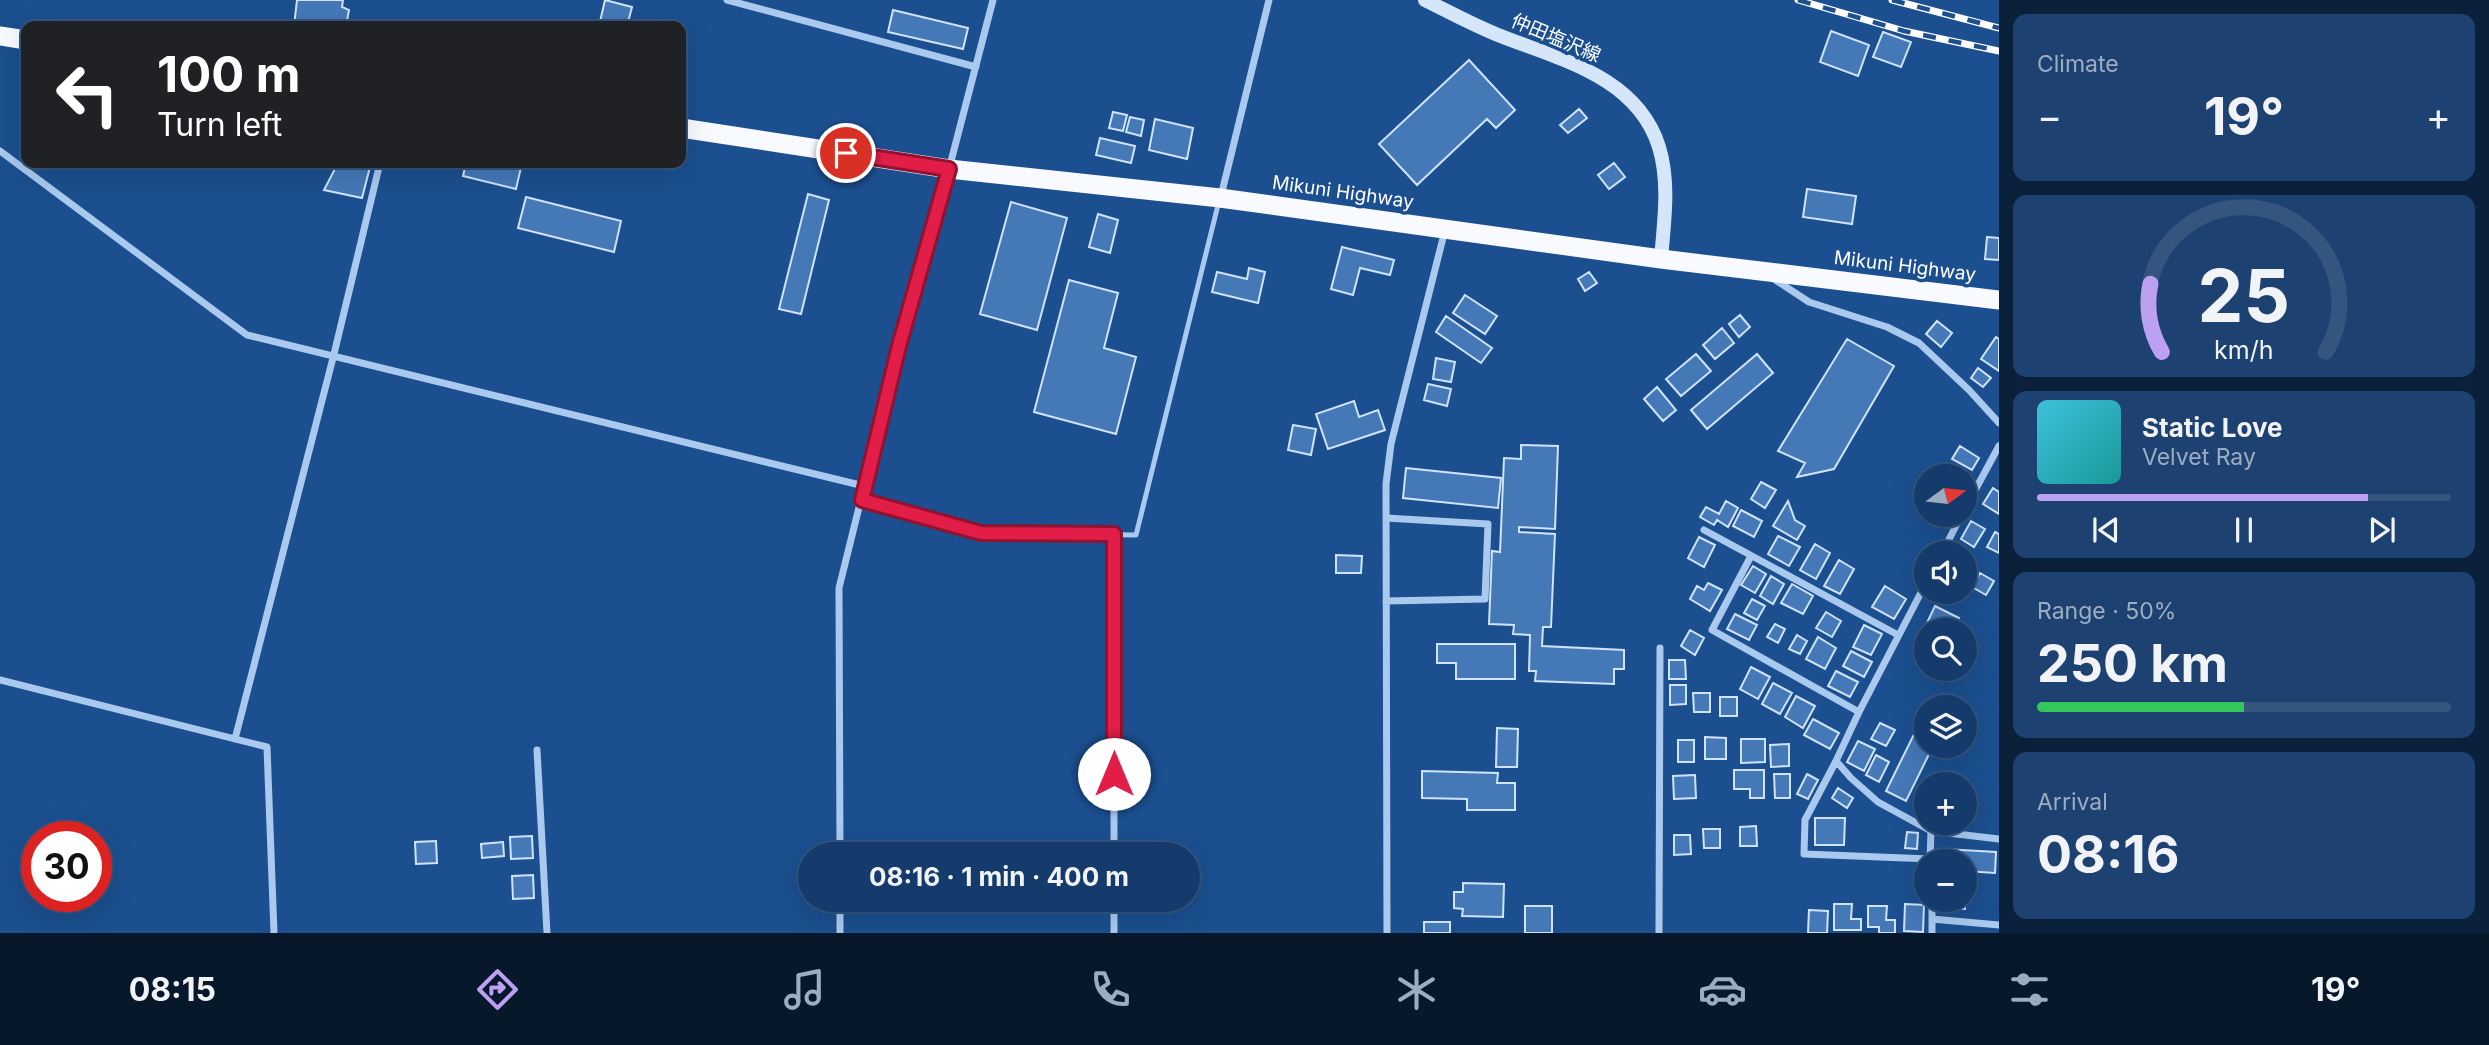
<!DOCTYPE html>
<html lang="en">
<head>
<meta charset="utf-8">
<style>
	body { margin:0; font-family:Inter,"Noto Sans JP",sans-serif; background:#1d4271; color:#f1f3f6; height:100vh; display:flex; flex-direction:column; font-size:26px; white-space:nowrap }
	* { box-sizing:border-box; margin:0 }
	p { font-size:23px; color:#9dadc1 }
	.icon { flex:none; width:38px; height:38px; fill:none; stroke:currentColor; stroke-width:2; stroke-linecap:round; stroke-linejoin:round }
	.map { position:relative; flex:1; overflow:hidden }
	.details { display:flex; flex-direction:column; gap:14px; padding:14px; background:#0b203b; width:490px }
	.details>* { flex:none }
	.top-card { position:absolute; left:21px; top:21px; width:665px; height:147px; border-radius:14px; box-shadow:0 7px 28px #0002,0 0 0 2px #33557e; background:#202124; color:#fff; overflow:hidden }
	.needle { width:46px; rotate:75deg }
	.buttons { position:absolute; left:1914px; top:464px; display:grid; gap:14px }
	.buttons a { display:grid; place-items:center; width:63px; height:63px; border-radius:50%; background:#143b6b; box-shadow:0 7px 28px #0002,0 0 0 2px #33557e; font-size:35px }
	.speed { position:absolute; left:21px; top:821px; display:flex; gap:14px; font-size:35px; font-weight:700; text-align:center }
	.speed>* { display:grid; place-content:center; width:91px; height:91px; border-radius:50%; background:#143b6b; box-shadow:0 7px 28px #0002,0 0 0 2px #33557e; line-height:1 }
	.speed .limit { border:10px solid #d22; background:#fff; color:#111 }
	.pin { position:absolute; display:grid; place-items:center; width:60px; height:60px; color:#fff; margin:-30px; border:4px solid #fff; border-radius:50%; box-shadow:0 2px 7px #0007 }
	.me { position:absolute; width:77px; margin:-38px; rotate:0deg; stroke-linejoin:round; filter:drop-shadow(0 0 5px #0008) }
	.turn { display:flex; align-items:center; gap:24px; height:147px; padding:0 21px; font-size:32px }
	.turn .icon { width:91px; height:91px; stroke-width:2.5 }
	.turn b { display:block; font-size:49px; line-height:60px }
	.big { font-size:52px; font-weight:700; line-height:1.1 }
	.details .tile { flex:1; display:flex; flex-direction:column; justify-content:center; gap:10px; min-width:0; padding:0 24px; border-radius:14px; background:#1d4271 }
	.details .dial { align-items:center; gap:0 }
	.dial svg { height:182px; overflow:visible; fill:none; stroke:#33557e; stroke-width:7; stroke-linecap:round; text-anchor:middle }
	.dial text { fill:#f1f3f6; stroke:none }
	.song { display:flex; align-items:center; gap:21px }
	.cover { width:84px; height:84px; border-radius:10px; background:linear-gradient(135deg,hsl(190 70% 55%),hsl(180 70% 35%)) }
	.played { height:7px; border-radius:4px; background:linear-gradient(90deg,#bca0f2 80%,#33557e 80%) }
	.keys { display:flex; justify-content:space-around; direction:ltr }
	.heat { display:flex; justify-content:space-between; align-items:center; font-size:38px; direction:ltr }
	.charge { height:10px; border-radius:5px; background:linear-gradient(90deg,#34c759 50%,#33557e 0) }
	.trip { position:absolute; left:798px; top:842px; width:402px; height:70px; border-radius:35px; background:#143b6b; box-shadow:0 7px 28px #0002,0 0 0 2px #33557e; font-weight:700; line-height:70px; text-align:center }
	.dock { display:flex; height:112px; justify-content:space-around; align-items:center; background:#08182b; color:#9dadc1 }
	.dock .icon { width:49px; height:49px }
	.dock .on { color:#bca0f2 }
	.dock b { font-size:32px; color:#f1f3f6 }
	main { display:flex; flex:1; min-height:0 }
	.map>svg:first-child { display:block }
	.building { fill:#4478b7; stroke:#cfe3fa; stroke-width:2 }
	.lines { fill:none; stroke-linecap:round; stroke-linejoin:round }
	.service { stroke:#a9c9ee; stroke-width:5 }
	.minor { stroke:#a9c9ee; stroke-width:7 }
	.secondary { stroke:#d6e6fa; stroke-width:14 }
	.trunk { stroke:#f8faff; stroke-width:19 }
	.rail-casing { stroke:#fff; stroke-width:7 }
	.rail { stroke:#1b4f8f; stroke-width:4.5; stroke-dasharray:13; stroke-linecap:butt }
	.route-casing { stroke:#92132f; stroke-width:18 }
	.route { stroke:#e11d48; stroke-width:12 }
	.labels { text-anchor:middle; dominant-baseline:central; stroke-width:7; stroke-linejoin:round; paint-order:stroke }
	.street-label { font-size:19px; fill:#fff; stroke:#1b4f8f }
</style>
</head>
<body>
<main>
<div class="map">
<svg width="1999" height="933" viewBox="0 0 1999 933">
	<rect width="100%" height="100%" fill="#1b4f8f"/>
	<path class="building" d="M297,0h46l-1,7 7,3 -3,16h-52z
		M605,0l27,7 -5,19h-28z
		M893,10l75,18 -5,21 -75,-17z
		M1831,31l38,14 -11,31 -38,-14z
		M1883,32l28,10 -10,25 -28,-10z
		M1469,60l46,50 -19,18 -9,-9 -70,66 -38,-41z
		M1579,109l8,9 -19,15 -8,-8z
		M1113,112l14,3 -4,16 -14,-3z
		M1130,117l14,3 -3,16 -15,-4z
		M1155,119l38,9 -6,31 -38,-9z
		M1100,138l35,8 -4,17 -35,-8z
		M338,163h33l-9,35 -38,-8z
		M466,163h56l-6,26 -53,-13z
		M1614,163l11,14 -16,12 -11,-14z
		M1807,189l49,7 -4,28 -49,-7z
		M808,194l21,6 -28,114 -22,-5z
		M526,197l95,24 -7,31 -96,-24z
		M1011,202l56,16 -30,112 -57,-16z
		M1098,214l20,6 -8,33 -21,-6z
		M1987,237l12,1v22l-14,-1z
		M1342,247l52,13 -4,15 -30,-7 -7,27 -22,-6z
		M1249,268l16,4 -7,31 -46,-11 5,-20 30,7z
		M1589,272l8,11 -12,8 -7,-12z
		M1069,280l49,13 -14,55 32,9 -20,77 -82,-22z
		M1465,295l32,21 -12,18 -32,-21z
		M1740,315l10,12 -11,10 -10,-13z
		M1446,316l46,32 -11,15 -45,-31z
		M1937,321l15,12 -11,14 -15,-13z
		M1722,328l12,15 -19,16 -12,-14z
		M1996,337l3,2v32l-18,-12z
		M1847,339l47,27 -60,103 -37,8 8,-14 -27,-12z
		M1696,354l15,17 -30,25 -15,-17z
		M1757,354l16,19 -66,56 -16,-19z
		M1436,358l19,4 -4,20 -18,-3z
		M1978,368l13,10 -8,9 -12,-9z
		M1428,384l23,5 -4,17 -23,-6z
		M1657,387l19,23 -13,11 -19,-22z
		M1354,401l5,16 19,-7 7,20 -57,19 -12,-35z
		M1293,425l23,4 -5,26 -23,-5z
		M1521,445l37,1 -3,83 -36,-2v5l36,2 -4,93h-8l-1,19 82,4v19h-10v15l-79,-3 1,-10h-7l1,-36 -17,-1 1,-9 -25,-1 3,-73 8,1 4,-94 17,1z
		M1960,446l19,12 -7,12 -20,-11z
		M1406,468l95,10 -3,30 -95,-10z
		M1761,482l15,8 -11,18 -14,-9z
		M1993,488l6,4v22l-16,-10z
		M1726,501l12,7 -10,19 -11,-7 -3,5 -14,-8 6,-10 13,7z
		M1788,501l7,19 10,6 -8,14 -24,-14z
		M1741,510l21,11 -8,16 -21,-11z
		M1971,521l14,8 -11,18 -13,-8z
		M1995,532l4,2v19l-12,-6z
		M1778,536l22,11 -11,19 -21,-12z
		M1699,537l16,8 -11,22 -16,-9z
		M1815,544l15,9 -14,26 -16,-9z
		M1336,555l26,1 -1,17h-25z
		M1839,560l15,9 -14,25 -16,-8z
		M1753,566l13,8 -11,19 -14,-8z
		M1980,573l14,8 -8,14 -14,-8z
		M1771,576l13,8 -11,20 -13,-8z
		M1708,583l14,7 -12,21 -20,-12 7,-13 7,4z
		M1792,584l21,12 -10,18 -22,-11z
		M1885,586l21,13 -12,20 -22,-12z
		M1752,599l13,7 -8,14 -13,-7z
		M1935,606l24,12 -6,12 -29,-1z
		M1826,612l15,9 -9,16 -16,-9z
		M1735,614l22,11 -8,15 -22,-11z
		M1775,624l10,5 -7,14 -11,-6z
		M1864,625l18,9 -11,21 -18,-8z
		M1690,630l14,8 -9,17 -14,-9z
		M1797,635l10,6 -7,13 -11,-5z
		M1818,637l18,11 -11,21 -19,-10z
		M1437,644h78v35h-59v-16h-19z
		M1851,651l21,11 -8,15 -21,-11z
		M1669,660h16l1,19h-17z
		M1751,667l19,10 -12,22 -18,-10z
		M1836,671l22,11 -8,15 -22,-11z
		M1773,683l19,10 -12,21 -18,-10z
		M1670,685h16v19l-16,1z
		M1693,693h17v19h-16z
		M1796,696l19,10 -12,22 -18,-11z
		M1720,697h17v19h-17z
		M1925,712l2,1v33h6l-27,55 -20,-10z
		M1813,719l26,14 -9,16 -26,-14z
		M1880,723l15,7 -9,16 -15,-7z
		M1497,728l21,1 -1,38h-21z
		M1705,737l21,1v21h-21z
		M1741,739h24v23l-24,1z
		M1678,740h16v22h-16z
		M1858,741l17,8 -11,22 -17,-9z
		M1789,744v22l-18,1 -1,-22z
		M1876,755l13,7 -10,20 -13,-7z
		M1734,770h30v28h-14v-9h-16z
		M1422,771l76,2 -1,10h18v27h-48v-11l-45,-1z
		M1774,774h16v24h-15z
		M1807,774l11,6 -10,19 -11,-5z
		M1695,775l1,23 -22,1 -1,-23z
		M1838,788l15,10 -6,10 -15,-10z
		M1815,818h30l-1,27h-29z
		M1756,826l1,20h-17v-19z
		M1703,829h17v19h-16z
		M1907,832l11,1 -1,16 -12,-1z
		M1674,835h16l1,19 -17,1z
		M532,836l1,22 -22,1 -1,-22z
		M436,841l1,22 -21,1 -1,-22z
		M503,842l1,14 -22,2 -1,-14z
		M1944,849l52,3 -1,21 -30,-2v-10h-22z
		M533,875l1,23 -21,1 -1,-23z
		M1463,883l41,1 -1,33 -41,-1 1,-7 -9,-1v-16h9z
		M1946,900h19v9l-19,-1z
		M1834,904h18l-1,15h10v11h-27z
		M1905,904l19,1 -1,27 -19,-1z
		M1525,906h27v27h-27z
		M1868,906h19l-1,14h9v13h-16v-6h-11z
		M1809,910l19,1 -1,22h-19z
		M1424,922h26v11h-26z"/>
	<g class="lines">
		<path class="service" d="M861,500l119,33 156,2 83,-334"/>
		<path class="minor" d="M727,0l249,67
			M0,151l247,184 617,151
			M1221,196l48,-196
			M1774,279l35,23 78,25 32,16 50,47 30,33
			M1965,509l34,-63
			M1386,518l102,6 -3,75 -99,2
			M1704,530l194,105
			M1114,534v320
			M1942,553l20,-39
			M1751,556l-39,74 147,82
			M1927,581l-68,131 -23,49 15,17 27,24 53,29 68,8
			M0,680l267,67 7,186
			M235,739l99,-385 46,-191
			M537,750l10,183
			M1836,761l-31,59 -1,34 126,5
			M840,854l-1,-266 60,-242 50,-177 44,-169
			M1930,860l1,-29
			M840,900v33
			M1114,900v33
			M1932,900v33
			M1932,919l67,6
			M1387,933l-1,-449 5,-40 54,-214
			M1659,933l1,-285"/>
		<path class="secondary" d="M1425,0c24,12 48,25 73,35 60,24 139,41 161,112 11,36 5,75 2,112"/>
		<path class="trunk" d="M0,36l26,4
			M681,128l268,41 271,29 441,61 338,41"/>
		<g class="rail-casing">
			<path id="rail" d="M1798,0l106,31 95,20
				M1892,0l107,28"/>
		</g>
		<use href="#rail" class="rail"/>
	</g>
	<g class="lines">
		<g class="route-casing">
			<path id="route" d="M846,153l103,16 -50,177 -37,154 119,33 133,1v240"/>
		</g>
		<use href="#route" class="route"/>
	</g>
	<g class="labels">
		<g class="street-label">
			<text transform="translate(1556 38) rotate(23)">仲田塩沢線</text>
			<text transform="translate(1343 192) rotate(8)">Mikuni Highway</text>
			<text transform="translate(1905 266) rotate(7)">Mikuni Highway</text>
		</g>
	</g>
</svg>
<div class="buttons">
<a><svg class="needle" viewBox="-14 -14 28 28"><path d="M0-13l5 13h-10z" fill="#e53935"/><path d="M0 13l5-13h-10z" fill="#9dadc1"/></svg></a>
<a><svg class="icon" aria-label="sound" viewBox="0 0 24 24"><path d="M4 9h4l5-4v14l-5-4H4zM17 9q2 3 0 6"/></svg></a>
<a><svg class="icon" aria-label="search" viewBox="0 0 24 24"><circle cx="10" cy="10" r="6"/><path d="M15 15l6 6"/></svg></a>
<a><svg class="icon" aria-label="layers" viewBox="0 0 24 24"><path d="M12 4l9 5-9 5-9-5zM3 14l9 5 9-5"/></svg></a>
<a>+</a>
<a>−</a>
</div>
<div class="speed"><div class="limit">30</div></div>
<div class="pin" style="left:846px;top:153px;background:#d93025"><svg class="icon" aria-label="arrive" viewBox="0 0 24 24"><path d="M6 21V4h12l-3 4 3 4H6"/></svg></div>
<svg class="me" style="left:1114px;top:774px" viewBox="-20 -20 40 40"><circle r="19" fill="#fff"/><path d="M0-13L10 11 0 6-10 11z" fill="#e11d48"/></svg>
<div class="trip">08:16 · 1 min · 400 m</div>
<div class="top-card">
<div class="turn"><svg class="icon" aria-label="left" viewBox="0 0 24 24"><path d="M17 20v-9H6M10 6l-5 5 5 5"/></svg><div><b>100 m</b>Turn left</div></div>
</div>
</div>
<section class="details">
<div class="tile"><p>Climate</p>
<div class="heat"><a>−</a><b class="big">19°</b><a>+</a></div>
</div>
<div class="tile dial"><svg viewBox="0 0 100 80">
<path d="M14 69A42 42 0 1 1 86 69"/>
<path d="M14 69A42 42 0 0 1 9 39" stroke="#bca0f2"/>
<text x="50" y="56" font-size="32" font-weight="700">25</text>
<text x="50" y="72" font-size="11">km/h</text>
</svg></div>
<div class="tile">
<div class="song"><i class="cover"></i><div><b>Static Love</b><p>Velvet Ray</p></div></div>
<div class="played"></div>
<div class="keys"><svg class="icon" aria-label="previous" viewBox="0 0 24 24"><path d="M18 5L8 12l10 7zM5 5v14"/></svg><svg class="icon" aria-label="pause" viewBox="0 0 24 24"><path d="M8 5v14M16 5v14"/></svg><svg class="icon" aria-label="next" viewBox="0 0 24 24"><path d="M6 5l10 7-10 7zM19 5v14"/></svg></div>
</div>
<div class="tile"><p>Range · 50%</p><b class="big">250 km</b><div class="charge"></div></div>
<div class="tile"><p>Arrival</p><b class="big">08:16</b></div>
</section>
</main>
<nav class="dock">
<b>08:15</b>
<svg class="icon on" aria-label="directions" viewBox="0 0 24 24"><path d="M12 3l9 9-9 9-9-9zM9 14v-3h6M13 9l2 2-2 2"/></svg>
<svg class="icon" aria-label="music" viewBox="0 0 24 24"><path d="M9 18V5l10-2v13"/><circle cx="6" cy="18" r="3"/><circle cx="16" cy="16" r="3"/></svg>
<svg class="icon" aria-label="phone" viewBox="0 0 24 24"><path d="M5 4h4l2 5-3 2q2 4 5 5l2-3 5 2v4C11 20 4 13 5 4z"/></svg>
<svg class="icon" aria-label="climate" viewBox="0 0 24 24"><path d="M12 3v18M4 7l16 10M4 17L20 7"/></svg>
<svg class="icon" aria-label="car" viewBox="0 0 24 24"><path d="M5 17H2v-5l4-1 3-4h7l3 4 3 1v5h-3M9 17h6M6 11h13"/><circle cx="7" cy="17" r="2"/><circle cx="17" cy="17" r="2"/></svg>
<svg class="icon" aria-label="filters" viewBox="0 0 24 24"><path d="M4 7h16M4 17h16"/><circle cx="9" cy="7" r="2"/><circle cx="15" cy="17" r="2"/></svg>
<b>19°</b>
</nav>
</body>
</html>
